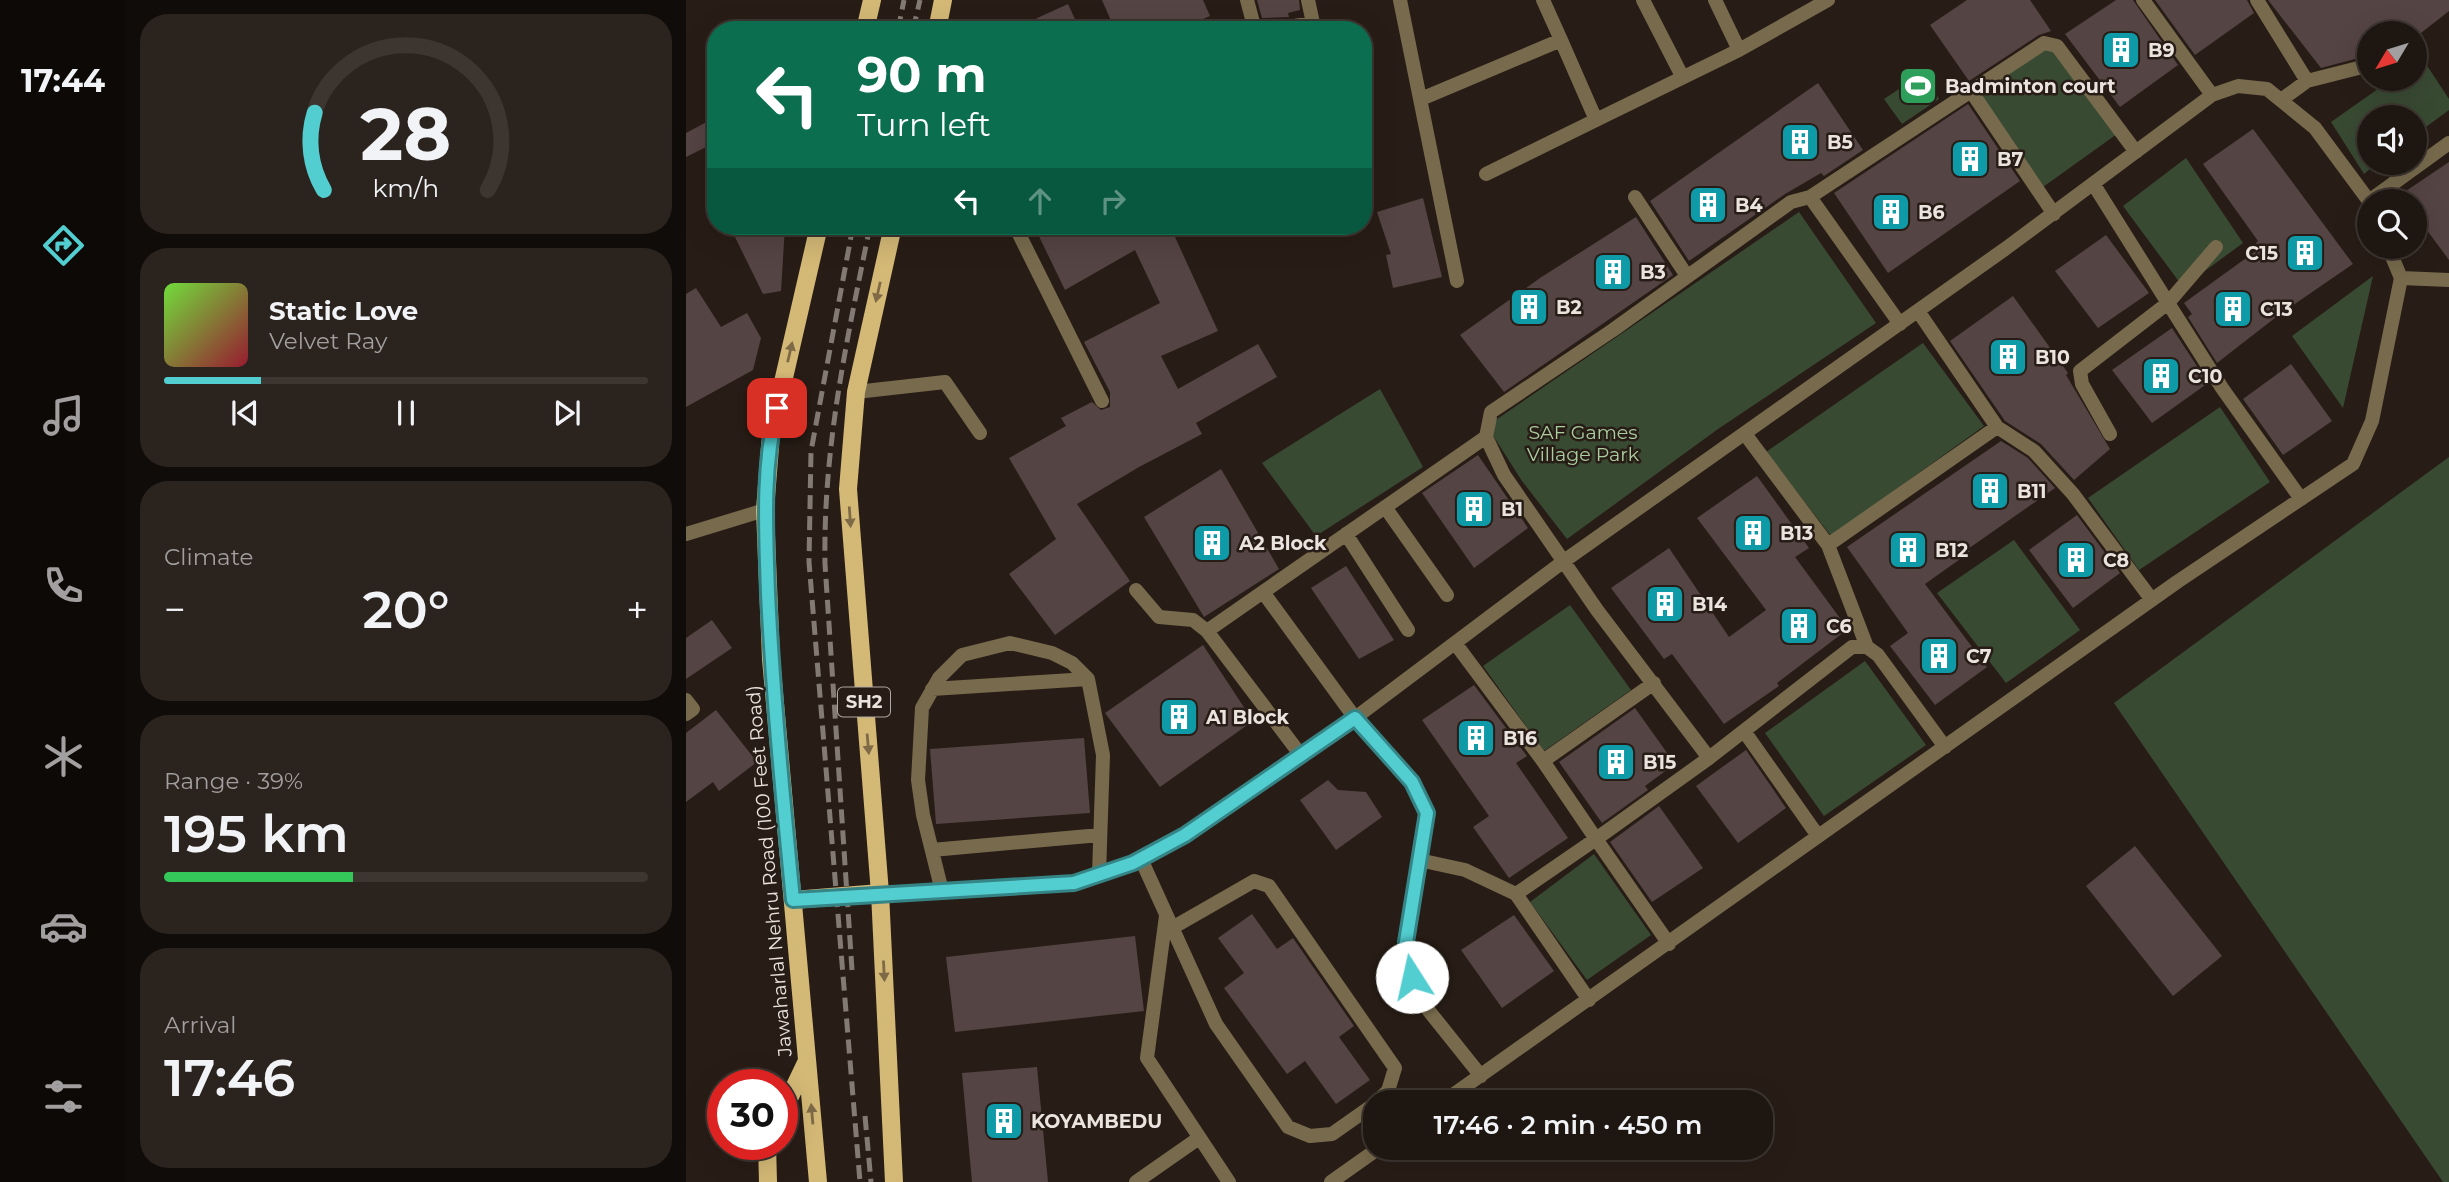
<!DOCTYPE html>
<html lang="en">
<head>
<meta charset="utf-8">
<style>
	body { margin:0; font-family:Montserrat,sans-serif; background:#2b231e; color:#f1f3f6; height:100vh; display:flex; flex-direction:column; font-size:26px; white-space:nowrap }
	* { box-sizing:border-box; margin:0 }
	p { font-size:23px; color:#a19f9f }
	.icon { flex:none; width:38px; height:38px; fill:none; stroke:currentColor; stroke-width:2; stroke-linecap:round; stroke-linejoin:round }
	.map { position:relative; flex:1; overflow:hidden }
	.panel { display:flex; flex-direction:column; gap:14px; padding:14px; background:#100c09; width:560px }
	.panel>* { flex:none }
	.top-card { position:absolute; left:21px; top:21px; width:665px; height:214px; border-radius:28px; box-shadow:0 7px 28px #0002,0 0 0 2px #3c3530; background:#0b6e4f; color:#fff; overflow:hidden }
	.needle { width:46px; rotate:232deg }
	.controls { position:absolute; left:1671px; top:21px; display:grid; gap:14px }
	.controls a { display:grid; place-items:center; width:70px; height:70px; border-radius:50%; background:#1e1610; box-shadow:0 7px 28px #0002,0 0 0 2px #3c3530; font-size:35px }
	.speed { position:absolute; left:21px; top:1069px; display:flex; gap:14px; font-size:35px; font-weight:700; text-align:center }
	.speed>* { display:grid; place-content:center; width:91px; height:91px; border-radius:50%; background:#1e1610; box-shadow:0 7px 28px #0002,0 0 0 2px #3c3530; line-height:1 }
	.speed .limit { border:10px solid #d22; background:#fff; color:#111 }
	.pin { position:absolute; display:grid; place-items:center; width:60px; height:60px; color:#fff; margin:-30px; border-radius:14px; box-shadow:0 4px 10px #0006 }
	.me { position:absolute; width:77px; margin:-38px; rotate:350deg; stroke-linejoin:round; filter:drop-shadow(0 0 5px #0008) }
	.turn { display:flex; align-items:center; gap:24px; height:147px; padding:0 35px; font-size:32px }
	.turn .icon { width:91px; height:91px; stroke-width:2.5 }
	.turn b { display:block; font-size:49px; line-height:60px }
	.lanes { display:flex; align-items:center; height:66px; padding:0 35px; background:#0003; justify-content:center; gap:35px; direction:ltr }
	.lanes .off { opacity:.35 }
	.big { font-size:52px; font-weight:600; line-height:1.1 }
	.panel .widget { flex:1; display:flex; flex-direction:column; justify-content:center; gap:10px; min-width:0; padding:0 24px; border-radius:28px; background:#2b231e }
	.panel .dial { align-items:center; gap:0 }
	.dial svg { height:182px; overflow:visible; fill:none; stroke:#3c3530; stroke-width:7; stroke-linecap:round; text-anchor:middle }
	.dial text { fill:#f1f3f6; stroke:none }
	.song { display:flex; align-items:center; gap:21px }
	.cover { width:84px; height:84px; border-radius:10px; background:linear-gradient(135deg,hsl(100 70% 55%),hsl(350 70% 35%)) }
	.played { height:7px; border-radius:4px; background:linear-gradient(90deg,#52cdd0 20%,#3c3530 20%) }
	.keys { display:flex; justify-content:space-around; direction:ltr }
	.heat { display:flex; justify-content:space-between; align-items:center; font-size:38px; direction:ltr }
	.charge { height:10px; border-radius:5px; background:linear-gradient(90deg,#34c759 39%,#3c3530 0) }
	.trip { position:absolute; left:677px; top:1090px; width:410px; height:70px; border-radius:28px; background:#1e1610; box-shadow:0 7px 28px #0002,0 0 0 2px #3c3530; font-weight:600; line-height:70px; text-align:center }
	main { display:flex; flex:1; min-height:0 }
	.menu { display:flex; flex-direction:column; width:126px; justify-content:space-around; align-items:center; background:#0c0906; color:#a19f9f }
	.menu .icon { width:49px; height:49px }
	.menu .current { color:#52cdd0 }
	.menu b { font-size:32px; color:#f1f3f6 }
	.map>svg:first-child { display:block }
	.green { fill:#394a33 }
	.building { fill:#544443 }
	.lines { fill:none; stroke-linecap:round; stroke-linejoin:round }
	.minor { stroke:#786b4d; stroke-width:14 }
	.primary { stroke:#d3b876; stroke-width:18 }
	.rail { stroke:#837a73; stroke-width:5; stroke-dasharray:14 7; stroke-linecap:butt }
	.oneway { fill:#7e6a46 }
	.route-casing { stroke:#358587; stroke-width:18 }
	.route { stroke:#52cdd0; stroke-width:12 }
	.labels { text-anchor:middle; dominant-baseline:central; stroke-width:5; stroke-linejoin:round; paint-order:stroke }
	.shield { fill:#281d16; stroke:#b0a8a2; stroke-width:2 }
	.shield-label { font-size:18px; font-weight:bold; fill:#ebe3de }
	.poi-label { font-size:19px; font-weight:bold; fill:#ebe3de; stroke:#281d16; text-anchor:start }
	.park-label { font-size:19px; fill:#aace9f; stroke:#281d16 }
	.street-label { font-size:19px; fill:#ebe3de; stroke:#281d16 }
</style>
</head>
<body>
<main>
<nav class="menu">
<b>17:44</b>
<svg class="icon current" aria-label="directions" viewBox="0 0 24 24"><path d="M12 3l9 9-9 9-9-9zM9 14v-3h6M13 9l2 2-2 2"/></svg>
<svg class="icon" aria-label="music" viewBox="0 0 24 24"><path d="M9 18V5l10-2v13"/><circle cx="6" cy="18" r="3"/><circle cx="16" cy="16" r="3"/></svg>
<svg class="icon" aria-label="phone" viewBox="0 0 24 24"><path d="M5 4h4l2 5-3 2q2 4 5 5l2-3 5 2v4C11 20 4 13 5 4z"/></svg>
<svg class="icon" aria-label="climate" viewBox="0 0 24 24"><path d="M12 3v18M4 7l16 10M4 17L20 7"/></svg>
<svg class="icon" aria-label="car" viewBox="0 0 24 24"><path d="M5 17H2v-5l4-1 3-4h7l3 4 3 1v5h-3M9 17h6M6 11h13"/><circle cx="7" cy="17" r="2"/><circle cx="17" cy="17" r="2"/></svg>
<svg class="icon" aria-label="filters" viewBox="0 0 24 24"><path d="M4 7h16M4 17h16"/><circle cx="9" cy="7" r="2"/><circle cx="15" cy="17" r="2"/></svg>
</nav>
<section class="panel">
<div class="widget dial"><svg viewBox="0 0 100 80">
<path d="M14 69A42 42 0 1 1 86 69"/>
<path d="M14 69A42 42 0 0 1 10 35" stroke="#52cdd0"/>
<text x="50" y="56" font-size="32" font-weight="700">28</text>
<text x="50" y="72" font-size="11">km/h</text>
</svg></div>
<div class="widget">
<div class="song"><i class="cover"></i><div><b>Static Love</b><p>Velvet Ray</p></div></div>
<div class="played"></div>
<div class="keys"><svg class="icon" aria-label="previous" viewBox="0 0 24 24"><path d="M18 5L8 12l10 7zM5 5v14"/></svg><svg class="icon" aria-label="pause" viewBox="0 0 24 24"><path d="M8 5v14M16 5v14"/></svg><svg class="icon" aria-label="next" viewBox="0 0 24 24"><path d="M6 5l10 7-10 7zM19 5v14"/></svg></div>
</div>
<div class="widget"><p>Climate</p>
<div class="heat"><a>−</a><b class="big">20°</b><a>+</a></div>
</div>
<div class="widget"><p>Range · 39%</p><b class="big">195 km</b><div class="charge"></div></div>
<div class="widget"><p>Arrival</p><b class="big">17:46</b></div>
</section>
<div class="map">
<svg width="1763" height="1182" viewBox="0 0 1763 1182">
	<rect width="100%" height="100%" fill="#281d16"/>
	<path class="green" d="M1364,43l67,91 -74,53 -63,-91z
		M1736,58l27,41v11l-34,25v-18h-45v46h7l-13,11 -33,-52 61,-43h23v-16z
		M1237,73l16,26 -37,25 -18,-25z
		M1500,158l57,85 -60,44 -60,-81z
		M1113,212l77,111 -158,106 -151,110 -45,-58 -35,-55z
		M1687,276l-30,132 -51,-72z
		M1237,343l61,83 -153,110 -65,-84z
		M694,389l43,78 -107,69 -54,-73z
		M1534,407l50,75 -131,88 -51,-72z
		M1763,457v725h-6l-329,-479z
		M1328,540l66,90 -74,53 -69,-90z
		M884,605l61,85 -87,61 -61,-85z
		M1179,661l61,84 -102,71 -59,-83z
		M908,854l57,81 -64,45 -57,-78z"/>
	<path class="building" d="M416,0h101l7,16 -33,14h-62z
		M571,0h42l1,10 -12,3 1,4 -27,1z
		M1281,0h63l21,31 -12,4 -70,46 -39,-56z
		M1430,0h17l45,65 -58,42 -55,-73z
		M1469,0h92l7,13 -59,42z
		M1582,0h181v11l-28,22h-51v22l-49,13z
		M382,4l12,26h-69z
		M1132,83l45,67 -39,26 -3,-3 -36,21 -96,67 -39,-60z
		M1282,104l52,77 -132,92 -54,-80z
		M30,117v25l-30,15v-24z
		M1567,129l100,135 -73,50 -63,49 -29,-46 4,-3 -8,-11 76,-55 -4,-5 2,-2 -55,-77z
		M1763,162v98l-34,-46v-13h-24z
		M737,198l19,79 -49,11 -7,-33 5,-1 -14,-42z
		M950,217l37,58 -169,117 -44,-57 80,-57z
		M72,226h27l-4,65 -18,3 -31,-63z
		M348,226h136l48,105 -57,25 17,33 80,-45 19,33 -81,46 6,11 -63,33 -62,37 53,77 -75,54 -46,-61 47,-35 -47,-81 57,-32 -5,-8 31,-16 9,8 9,-3v-15l-26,-50 76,-39 -25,-53 -70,40z
		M1420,235l43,58 -51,35 -43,-57z
		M10,288l25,39 26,-14 14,25 -8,32 -67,37v-113z
		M1327,296l55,77 -2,2 44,74 -36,31 -33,-36 -36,-23 -55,-80z
		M1486,328l36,55 -56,40 -40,-53z
		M1605,364l41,57 -49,34 -40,-56z
		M1315,441l27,17 27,30 -87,61 2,3 -45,32 62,83 -52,38 -45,-59 18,-13 -61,-86z
		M792,455l50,73 -54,40 -52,-75z
		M535,469l58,100 -75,48 -60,-100z
		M1071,476l52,72 -14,9 53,72 -71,54 2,3 -55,38 -52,-70 -8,5 -53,-71 58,-40 60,89 37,-27 -69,-92z
		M1391,515l43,58 -47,35 -44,-58z
		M660,566l48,74 -35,19 -48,-71z
		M26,620l20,28 -46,31v-41z
		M517,645l50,76 -93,66 -55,-74z
		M788,685l53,71 -11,7 52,75 -59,40 -36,-51 16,-11 -67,-96z
		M949,708l40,56 -30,22 3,4 -46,33 -43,-61z
		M30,710l41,52 -38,29 -6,-9 -27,20v-69z
		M398,738l6,75 -154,11 -6,-75z
		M1060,750l40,58 -48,35 -42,-57z
		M642,780l10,10 28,2 16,25 -46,33 -36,-50z
		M973,806l44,62 -51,34 -42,-60z
		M1449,846l87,110 -49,40 -87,-110z
		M566,914l25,35 16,-11 61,88 -15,11 31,43 -34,24 -31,-43 -18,13 -63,-86 20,-15 -26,-35z
		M828,915l40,56 -52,37 -41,-58z
		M449,936l9,75 -189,21 -9,-75z
		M351,1067l11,115h-76l-10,-109z"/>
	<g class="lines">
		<path class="minor" d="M561,0l8,30
			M714,0l57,281
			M857,0l18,40
			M957,0l39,76
			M1029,0l24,50
			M1457,0l69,95
			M1571,0l50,81
			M583,30l44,-7 -5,-23
			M1285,91l83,123
			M735,99l140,-59 35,80 143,-70 89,-50
			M1595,100l26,-19 63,-16
			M800,174l110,-54
			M1408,185l74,118 -88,68 2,13 28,50
			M949,197l52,79
			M1124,197l234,-154 13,3 79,106
			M329,226l87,175
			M1530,247l-48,56 54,85 79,111
			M1715,278l48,2
			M1214,324l-90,-127 -19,5 -178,128 -122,82 -5,25 18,38 93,135 112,148 143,-111h15l11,8 67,92
			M170,392l89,-10 35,51
			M1311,427l37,24 39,43 79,106
			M1059,434l83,111 169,-118 -79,-116
			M699,507l62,88
			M0,534l79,-24
			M660,534l62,96
			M1142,545l39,102
			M450,590l23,27 34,3 14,11 93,123
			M521,631l56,-39
			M769,643l88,118 111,-78
			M246,689l156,-10
			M0,700l7,9 -7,5
			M1058,731l74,105
			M857,761l53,78 113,-81
			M246,850l168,-15
			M455,859l75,165 72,103 22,9 22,-2 44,-31
			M733,860l46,10 51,24
			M256,891l-19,-76 -5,-35 4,-72 17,-30 23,-23 48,-12 42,10 20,10 16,16 15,76 -4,119
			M194,893l194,-10 59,-19 52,-29 170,-117 209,-157 441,-312 207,-154 26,-9 29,3 48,39 54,73 80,-58
			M480,916l-19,142 82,124
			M486,928l82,-47 15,5 126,182 -7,23 -12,11
			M903,1000l-73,-106 80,-55 73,105
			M795,1076l-52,-65 -17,-34 -6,-35 21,-129 -15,-31 -57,-64 -92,-126 223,-155
			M757,1102l734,-520 176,-118 19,-43 29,-143 -13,-31
			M450,1182l63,-44
			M645,1182l48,-34"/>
		<path class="primary" d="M179,30l7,-30
			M251,30l6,-30
			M207,226l-37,166 -8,97 32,404 14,289
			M107,900l87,-7
			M96,1113l24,-50
			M81,1144l1,38
			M132,1182l-47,-523 -6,-149 6,-76 48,-208"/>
		<path class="rail" d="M212,30l6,-30
			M227,30l7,-30
			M167,226l-42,225 -2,111 51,620
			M166,970l-27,-406c-2,-118 22,-224 45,-338
			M179,1116l6,66"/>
	</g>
	<defs><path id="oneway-solid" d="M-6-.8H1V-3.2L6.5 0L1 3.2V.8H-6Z" transform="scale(1.75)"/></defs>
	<g class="oneway">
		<use href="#oneway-solid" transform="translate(192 292) rotate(103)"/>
		<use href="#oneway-solid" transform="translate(104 352) rotate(-77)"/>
		<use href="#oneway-solid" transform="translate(164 517) rotate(86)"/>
		<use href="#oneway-solid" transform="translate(182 744) rotate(85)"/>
		<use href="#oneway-solid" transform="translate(198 971) rotate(87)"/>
		<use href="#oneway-solid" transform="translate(126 1114) rotate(-95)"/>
	</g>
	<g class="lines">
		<g class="route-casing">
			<path id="route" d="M91,408c-15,61 -11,123 -9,185 5,103 15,205 25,307l281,-17 59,-20 52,-28 170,-117 57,64 15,31 -21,129 6,35"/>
		</g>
		<use href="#route" class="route"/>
	</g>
	<defs>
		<g id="building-square" transform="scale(2.0125)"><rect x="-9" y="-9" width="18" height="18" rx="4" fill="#0f9aa8" stroke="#281d16"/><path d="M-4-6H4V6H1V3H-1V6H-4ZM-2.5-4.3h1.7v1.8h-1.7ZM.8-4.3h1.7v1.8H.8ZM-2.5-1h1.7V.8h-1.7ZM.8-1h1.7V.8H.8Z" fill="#fff"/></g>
		<g id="stadium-square" transform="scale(2.0125)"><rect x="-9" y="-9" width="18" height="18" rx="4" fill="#2e9e5b" stroke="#281d16"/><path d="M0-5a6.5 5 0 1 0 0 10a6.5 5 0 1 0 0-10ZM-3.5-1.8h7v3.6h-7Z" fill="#fff"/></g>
	</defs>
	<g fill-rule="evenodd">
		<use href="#building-square" x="1435" y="50"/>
		<use href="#stadium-square" x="1232" y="86"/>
		<use href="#building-square" x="1114" y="142"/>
		<use href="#building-square" x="1284" y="159"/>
		<use href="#building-square" x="1022" y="205"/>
		<use href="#building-square" x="1205" y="212"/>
		<use href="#building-square" x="1619" y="253"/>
		<use href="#building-square" x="927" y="272"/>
		<use href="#building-square" x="843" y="307"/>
		<use href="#building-square" x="1547" y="309"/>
		<use href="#building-square" x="1322" y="357"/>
		<use href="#building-square" x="1475" y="376"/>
		<use href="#building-square" x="1304" y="491"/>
		<use href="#building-square" x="788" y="509"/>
		<use href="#building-square" x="1067" y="533"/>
		<use href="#building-square" x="526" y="543"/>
		<use href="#building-square" x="1222" y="550"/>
		<use href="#building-square" x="1390" y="560"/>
		<use href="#building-square" x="979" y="604"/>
		<use href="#building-square" x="1113" y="626"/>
		<use href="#building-square" x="1253" y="656"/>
		<use href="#building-square" x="493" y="717"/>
		<use href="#building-square" x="790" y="738"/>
		<use href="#building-square" x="930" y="762"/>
		<use href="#building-square" x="318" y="1121"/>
	</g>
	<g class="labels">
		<rect class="shield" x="152" y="687.5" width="52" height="29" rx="5"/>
		<g class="shield-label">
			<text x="178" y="702">SH2</text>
		</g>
		<g class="poi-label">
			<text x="1462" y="50">B9</text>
			<text x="1259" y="86">Badminton court</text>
			<text x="1141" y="142">B5</text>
			<text x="1311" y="159">B7</text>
			<text x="1049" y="205">B4</text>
			<text x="1232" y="212">B6</text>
			<text x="1592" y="253" text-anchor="end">C15</text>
			<text x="954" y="272">B3</text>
			<text x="870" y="307">B2</text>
			<text x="1574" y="309">C13</text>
			<text x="1349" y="357">B10</text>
			<text x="1502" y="376">C10</text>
			<text x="1331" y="491">B11</text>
			<text x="815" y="509">B1</text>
			<text x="1094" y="533">B13</text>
			<text x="553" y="543">A2 Block</text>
			<text x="1249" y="550">B12</text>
			<text x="1417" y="560">C8</text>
			<text x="1006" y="604">B14</text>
			<text x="1140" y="626">C6</text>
			<text x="1280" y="656">C7</text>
			<text x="520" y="717">A1 Block</text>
			<text x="817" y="738">B16</text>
			<text x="957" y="762">B15</text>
			<text x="345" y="1121">KOYAMBEDU</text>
		</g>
		<g class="park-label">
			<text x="897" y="432">SAF Games<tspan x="897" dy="22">Village Park</tspan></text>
		</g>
		<g class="street-label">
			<text transform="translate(83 871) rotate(-95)">Jawaharlal Nehru Road (100 Feet Road)</text>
		</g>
	</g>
</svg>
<div class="controls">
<a><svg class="needle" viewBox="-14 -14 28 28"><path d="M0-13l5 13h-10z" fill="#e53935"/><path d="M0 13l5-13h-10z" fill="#a19f9f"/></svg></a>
<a><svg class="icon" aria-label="sound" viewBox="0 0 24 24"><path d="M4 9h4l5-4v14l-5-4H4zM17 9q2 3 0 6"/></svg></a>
<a><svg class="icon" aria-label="search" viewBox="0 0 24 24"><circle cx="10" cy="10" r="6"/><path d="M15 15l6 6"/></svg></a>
</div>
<div class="speed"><div class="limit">30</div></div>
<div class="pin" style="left:91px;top:408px;background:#d93025"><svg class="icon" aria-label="arrive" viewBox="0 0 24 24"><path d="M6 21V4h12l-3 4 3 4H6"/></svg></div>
<svg class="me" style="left:726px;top:977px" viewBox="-20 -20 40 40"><circle r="19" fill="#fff"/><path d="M0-13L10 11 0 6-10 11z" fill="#52cdd0"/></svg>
<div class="trip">17:46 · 2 min · 450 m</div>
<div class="top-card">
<div class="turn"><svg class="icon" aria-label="left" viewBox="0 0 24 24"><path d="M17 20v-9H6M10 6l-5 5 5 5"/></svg><div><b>90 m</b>Turn left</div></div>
<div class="lanes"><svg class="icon" aria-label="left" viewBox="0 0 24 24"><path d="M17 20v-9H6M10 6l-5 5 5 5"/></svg><svg class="icon off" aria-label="ahead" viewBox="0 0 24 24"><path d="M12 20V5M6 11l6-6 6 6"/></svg><svg class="icon off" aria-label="right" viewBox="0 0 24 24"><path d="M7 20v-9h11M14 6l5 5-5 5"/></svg></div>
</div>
</div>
</main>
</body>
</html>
